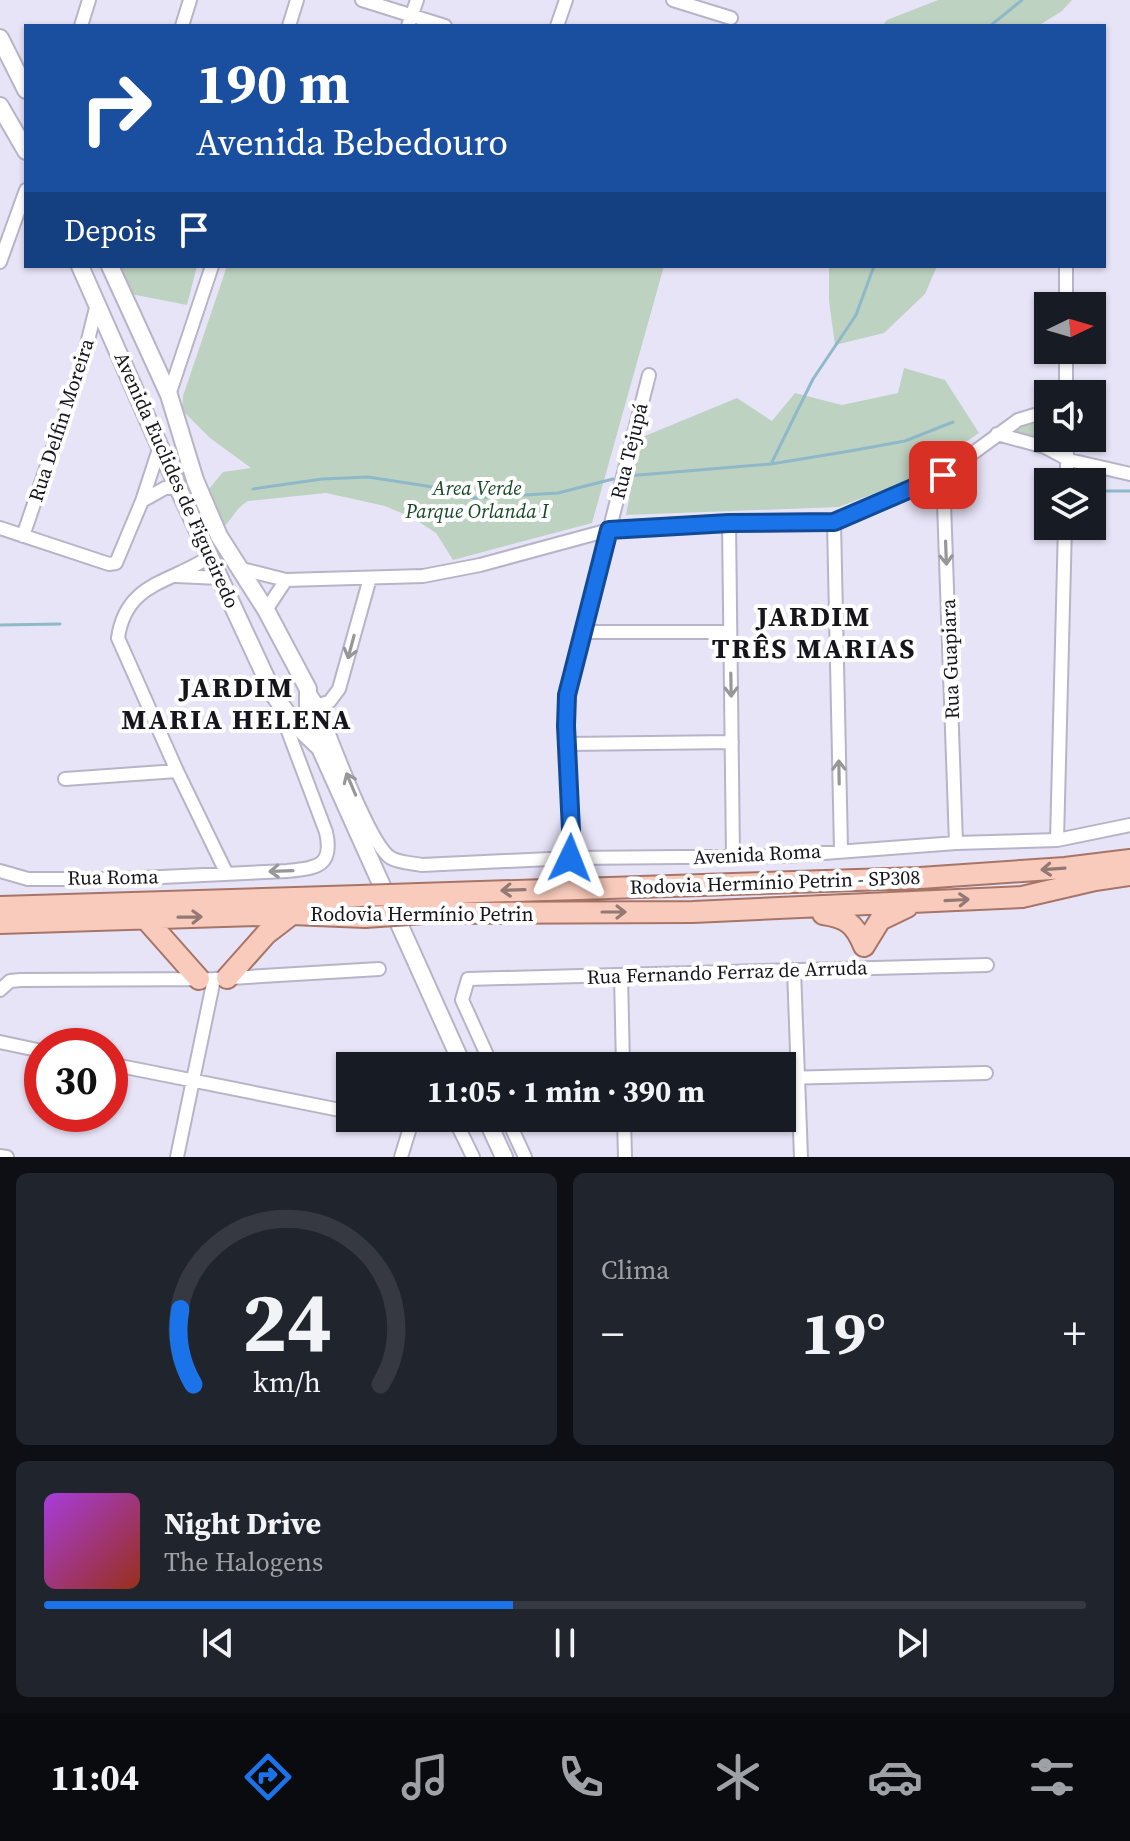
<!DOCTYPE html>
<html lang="pt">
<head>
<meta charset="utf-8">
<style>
	body { margin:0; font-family:"Source Serif 4",serif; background:#20242c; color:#f1f3f6; height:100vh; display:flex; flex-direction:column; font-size:30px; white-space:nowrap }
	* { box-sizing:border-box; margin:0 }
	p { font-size:26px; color:#9ea1a6 }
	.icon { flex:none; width:44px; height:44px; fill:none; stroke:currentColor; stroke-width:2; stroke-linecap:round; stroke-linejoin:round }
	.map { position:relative; height:1157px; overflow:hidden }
	.panel { display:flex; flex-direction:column; gap:16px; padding:16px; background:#0d0f14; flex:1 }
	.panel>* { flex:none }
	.hud { position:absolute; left:24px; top:24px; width:1082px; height:244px; border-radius:0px; box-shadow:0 2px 6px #0004; background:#1a4fa0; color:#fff; overflow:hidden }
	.needle { width:52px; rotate:85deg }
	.buttons { position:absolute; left:1034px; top:292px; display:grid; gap:16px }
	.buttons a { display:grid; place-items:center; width:72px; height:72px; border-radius:0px; background:#171b24; box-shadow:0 2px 6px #0004; font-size:40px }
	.speed { position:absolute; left:24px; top:1028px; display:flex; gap:16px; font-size:40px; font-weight:700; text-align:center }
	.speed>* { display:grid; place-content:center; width:104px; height:104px; border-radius:50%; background:#171b24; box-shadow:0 2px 6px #0004; line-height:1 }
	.speed .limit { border:12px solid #d22; background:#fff; color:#111 }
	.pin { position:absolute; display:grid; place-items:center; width:68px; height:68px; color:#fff; margin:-34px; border-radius:16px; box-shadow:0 4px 12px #0006 }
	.me { position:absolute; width:88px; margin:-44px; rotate:2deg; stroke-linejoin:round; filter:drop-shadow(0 0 6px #0008) }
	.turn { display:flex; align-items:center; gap:28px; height:168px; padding:0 40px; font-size:36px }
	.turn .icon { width:104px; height:104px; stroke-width:2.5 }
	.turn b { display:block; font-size:56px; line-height:68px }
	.then { display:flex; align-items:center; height:76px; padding:0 40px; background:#0003; gap:16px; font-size:30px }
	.big { font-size:60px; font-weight:700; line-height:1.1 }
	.panel .card { flex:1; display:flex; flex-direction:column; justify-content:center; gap:12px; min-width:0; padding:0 28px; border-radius:12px; background:#20242c }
	.panel .dial { align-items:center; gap:0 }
	.dial svg { height:208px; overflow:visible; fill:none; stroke:#363941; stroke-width:7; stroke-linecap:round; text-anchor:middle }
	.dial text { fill:#f1f3f6; stroke:none }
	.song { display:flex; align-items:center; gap:24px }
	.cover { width:96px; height:96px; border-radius:12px; background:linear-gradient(135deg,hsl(280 70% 55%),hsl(10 70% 35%)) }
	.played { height:8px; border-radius:4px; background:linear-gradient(90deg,#1a73e8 45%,#363941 45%) }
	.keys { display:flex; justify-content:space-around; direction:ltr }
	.heat { display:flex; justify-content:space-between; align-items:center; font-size:44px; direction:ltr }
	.panel .tiles { flex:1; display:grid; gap:16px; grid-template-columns:1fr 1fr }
	.card:last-child { grid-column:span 2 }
	.trip { position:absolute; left:336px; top:1052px; width:460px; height:80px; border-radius:0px; background:#171b24; box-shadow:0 2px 6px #0004; font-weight:700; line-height:80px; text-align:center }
	.menu { display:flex; height:128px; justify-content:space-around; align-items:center; background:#090b0e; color:#9ea1a6 }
	.menu .icon { width:56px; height:56px }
	.menu .active { color:#1a73e8 }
	.menu b { font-size:36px; color:#f1f3f6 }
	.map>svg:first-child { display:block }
	.green { fill:#bed2c1 }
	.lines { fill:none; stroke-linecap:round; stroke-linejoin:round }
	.stream { stroke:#8fb8c9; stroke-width:3 }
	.minor-casing { stroke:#b7b4c7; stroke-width:16 }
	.tertiary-casing { stroke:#b7b4c7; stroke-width:20 }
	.primary-casing { stroke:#a77567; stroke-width:24 }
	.minor { stroke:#fff; stroke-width:12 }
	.tertiary { stroke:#fff; stroke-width:16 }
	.primary { stroke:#f8cbbc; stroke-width:20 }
	.primary-bridge-casing { stroke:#a77567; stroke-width:24; stroke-linecap:butt }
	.primary-bridge { stroke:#f8cbbc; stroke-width:20 }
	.oneway { stroke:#979699 }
	.oneway2 { stroke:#937974 }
	.route-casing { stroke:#114b97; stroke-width:20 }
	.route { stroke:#1a73e8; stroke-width:14 }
	.labels { text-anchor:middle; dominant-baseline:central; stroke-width:8; stroke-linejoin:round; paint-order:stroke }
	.street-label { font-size:20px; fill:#17151c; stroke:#fff }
	.park-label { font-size:20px; font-style:italic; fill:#164825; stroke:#fff }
	.district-label { font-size:28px; font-weight:bold; letter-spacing:2px; fill:#17151c; stroke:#fff }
</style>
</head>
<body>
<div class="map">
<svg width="1130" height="1157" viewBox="0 0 1130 1157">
	<rect width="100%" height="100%" fill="#e8e4f8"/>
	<path class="green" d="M938,0h134l-10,11 -24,15h-156l5,-6z
		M118,266h79l-10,39 -61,-12z
		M227,266h437l-72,257 -139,37 -17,-27 -23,-15 -28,-12 -59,-13 -78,8c-12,7 -16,18 -25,27l-15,-38 15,-18 28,-4 -41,-30 -28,-28 1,-14z
		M829,266h108l-12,28 -41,39 -49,12 -6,-44z
		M904,368l41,12 34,53 -70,47 -70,27 -213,8 14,-77 97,-40 35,23 23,-28 47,12 56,-12z
		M1027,423l21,4v11h6l-13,2 -24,-4 -3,-7z"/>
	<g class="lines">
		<path class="stream" d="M990,26l32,-26
			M771,464l42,-85 43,-64 18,-49
			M627,476l144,-12 79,-13 55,-10 48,-19
			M253,489l69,-10 46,-2 65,10 41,11 84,-5 55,-14
			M1094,491h36
			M0,625l60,-1"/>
		<g class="minor-casing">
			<path id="minor" d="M362,0l83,26
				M673,0l58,18
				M81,26l8,-26
				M182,26l8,-26
				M289,26l8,-26
				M408,26l9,-26
				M557,26l9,-26
				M0,262l26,-72
				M1066,266v40
				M1066,350v44
				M169,395l43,-129
				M997,434l48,13 24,13 61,14
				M1067,438v44
				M943,475l13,368
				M142,501l23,-13h13
				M834,522l7,328
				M729,523l4,334
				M0,528l109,36 7,-1 26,-62 18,-55
				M23,536l60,-176 14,-56
				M209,557c-38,26 -83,25 -91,81l59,133 49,101
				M242,569l44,11 137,-4 57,-11 129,-35 120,-7 105,-1 109,-47 75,-55 30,-9
				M176,576l44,2
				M266,610l20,-30
				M584,632h146
				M309,692l9,14c12,29 51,139 73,152 9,5 21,5 31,7l148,-7 214,-2 172,-13 101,-3 73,-15
				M318,706l12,-5 9,-12 31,-111
				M567,744l165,-2
				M65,779l112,-8
				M1057,840l8,-314
				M570,858l-3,-163 82,-320
				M0,871l28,8h92l167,-8c29,-3 47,-4 39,-39l-46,-122
				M794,970l7,187
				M621,975l2,91
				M0,990l10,-9 11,-1 193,-1 165,-10
				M0,1042l42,9
				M110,1064l240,48
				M492,1066l-30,-66 6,-21 519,-14
				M782,1078l204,-5
				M380,1118l31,6
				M454,1118l19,39
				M507,1118l18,39
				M624,1118l1,39
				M0,1156l7,1
				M177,1157l37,-178
				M401,1157l12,-39"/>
		</g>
		<g class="tertiary-casing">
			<path id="tertiary" d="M0,38l26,52
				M0,106l26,45
				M80,266l98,222 96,207 20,28 25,24
				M110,266l59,129 26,85 24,56 47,74 42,79v17l12,42 143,318
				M486,1118l18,39"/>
		</g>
		<g class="primary-casing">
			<path id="primary" d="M419,894l501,-16 145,-10 65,-8
				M0,907l360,-11
				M424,913l269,-1 329,-15 73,-17 35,-5
				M823,914c23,3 32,10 41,32
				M145,918l54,61
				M0,923l292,-9 73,3
				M864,946l16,-26 27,-13
				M227,978l39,-44 26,-20"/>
		</g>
		<use href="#minor" class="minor"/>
		<use href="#tertiary" class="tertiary"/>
		<use href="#primary" class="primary"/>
		<g class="primary-bridge-casing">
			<path id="primary-bridge" d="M360,896l59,-2
				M365,917l59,-4"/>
		</g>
		<use href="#primary-bridge" class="primary-bridge"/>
	</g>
	<defs><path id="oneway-shaft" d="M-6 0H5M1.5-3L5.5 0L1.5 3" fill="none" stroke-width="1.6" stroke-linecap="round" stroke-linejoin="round" transform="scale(2)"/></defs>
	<g class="oneway">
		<use href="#oneway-shaft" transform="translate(946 553) rotate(88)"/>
		<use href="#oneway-shaft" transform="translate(351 647) rotate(105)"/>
		<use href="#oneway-shaft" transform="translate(731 685) rotate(89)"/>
		<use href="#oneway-shaft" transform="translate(839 772) rotate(-91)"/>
		<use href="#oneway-shaft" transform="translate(351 784) rotate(-113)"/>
		<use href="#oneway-shaft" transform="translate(281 871) rotate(178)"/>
	</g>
	<g class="oneway2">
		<use href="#oneway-shaft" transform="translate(1053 869) rotate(176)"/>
		<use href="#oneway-shaft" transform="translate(513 890) rotate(178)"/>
		<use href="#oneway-shaft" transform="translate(957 900) rotate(-3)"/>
		<use href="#oneway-shaft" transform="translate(614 912)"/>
		<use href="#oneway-shaft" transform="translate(190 917) rotate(-1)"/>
	</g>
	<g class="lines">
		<g class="route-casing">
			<path id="route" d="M570,858l1,-28 -5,-104 1,-31 42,-165 120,-7 105,-1 109,-47"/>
		</g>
		<use href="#route" class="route"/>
	</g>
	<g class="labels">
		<g class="street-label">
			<text transform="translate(61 420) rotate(-72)">Rua Delfin Moreira</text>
			<text transform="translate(629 451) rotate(-76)">Rua Tejupá</text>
			<text transform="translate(177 480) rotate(66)">Avenida Euclides de Figueiredo</text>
			<text transform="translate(950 659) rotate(-92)">Rua Guapiara</text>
			<text transform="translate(757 854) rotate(-3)">Avenida Roma</text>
			<text transform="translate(113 877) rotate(-1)">Rua Roma</text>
			<text transform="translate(775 882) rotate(-2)">Rodovia Hermínio Petrin - SP308</text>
			<text x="422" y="914">Rodovia Hermínio Petrin</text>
			<text transform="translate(727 972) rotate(-2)">Rua Fernando Ferraz de Arruda</text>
		</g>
		<g class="park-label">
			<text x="477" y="488">Area Verde<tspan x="477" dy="23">Parque Orlanda I</tspan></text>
		</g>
		<g class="district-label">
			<text x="814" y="616">JARDIM<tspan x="814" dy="32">TRÊS MARIAS</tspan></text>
			<text x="237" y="687">JARDIM<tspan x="237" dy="32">MARIA HELENA</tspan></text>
		</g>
	</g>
</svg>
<div class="buttons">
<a><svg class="needle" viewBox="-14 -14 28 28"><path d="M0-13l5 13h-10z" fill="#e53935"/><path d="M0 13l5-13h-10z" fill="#9ea1a6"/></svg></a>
<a><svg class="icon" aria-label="sound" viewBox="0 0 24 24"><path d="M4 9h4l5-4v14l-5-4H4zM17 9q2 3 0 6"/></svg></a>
<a><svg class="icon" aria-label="layers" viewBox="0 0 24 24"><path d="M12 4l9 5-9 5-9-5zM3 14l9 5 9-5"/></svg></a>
</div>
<div class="speed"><div class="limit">30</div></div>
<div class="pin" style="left:943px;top:475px;background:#d93025"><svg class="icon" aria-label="arrive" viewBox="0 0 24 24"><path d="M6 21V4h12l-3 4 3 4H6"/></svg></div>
<svg class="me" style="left:570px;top:858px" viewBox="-20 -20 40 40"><path d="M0-17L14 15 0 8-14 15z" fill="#1a73e8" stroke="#fff" stroke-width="4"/></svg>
<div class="trip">11:05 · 1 min · 390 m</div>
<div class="hud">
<div class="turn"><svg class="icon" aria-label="right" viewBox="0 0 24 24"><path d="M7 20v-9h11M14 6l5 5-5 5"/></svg><div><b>190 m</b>Avenida Bebedouro</div></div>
<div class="then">Depois<svg class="icon" aria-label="arrive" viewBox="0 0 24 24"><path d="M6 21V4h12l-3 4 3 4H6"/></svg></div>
</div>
</div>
<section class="panel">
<div class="tiles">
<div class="card dial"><svg viewBox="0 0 100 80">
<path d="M14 69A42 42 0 1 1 86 69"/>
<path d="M14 69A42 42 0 0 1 9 40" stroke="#1a73e8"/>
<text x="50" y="56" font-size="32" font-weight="700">24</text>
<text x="50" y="72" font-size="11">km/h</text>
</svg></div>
<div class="card"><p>Clima</p>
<div class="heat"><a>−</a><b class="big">19°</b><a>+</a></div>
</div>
<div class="card">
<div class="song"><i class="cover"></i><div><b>Night Drive</b><p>The Halogens</p></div></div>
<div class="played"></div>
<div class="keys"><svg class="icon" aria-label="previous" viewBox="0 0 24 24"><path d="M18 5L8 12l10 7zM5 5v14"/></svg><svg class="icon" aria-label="pause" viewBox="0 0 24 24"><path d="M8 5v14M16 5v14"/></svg><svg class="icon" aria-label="next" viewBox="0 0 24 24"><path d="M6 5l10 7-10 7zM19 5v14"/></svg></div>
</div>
</div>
</section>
<nav class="menu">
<b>11:04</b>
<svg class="icon active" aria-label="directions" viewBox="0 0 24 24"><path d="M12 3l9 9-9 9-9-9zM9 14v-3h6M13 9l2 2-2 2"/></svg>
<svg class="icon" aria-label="music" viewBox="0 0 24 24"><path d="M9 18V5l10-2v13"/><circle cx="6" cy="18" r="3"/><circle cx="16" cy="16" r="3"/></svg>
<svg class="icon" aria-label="phone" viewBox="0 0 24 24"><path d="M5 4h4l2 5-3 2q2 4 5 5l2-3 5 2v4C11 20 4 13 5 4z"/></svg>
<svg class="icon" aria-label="climate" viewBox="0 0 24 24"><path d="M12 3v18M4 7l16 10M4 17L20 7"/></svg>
<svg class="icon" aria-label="car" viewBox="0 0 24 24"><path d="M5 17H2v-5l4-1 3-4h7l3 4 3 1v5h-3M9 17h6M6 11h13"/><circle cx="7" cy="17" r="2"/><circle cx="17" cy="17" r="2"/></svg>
<svg class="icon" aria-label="filters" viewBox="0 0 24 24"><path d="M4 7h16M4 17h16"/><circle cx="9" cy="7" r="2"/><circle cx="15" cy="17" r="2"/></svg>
</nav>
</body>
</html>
